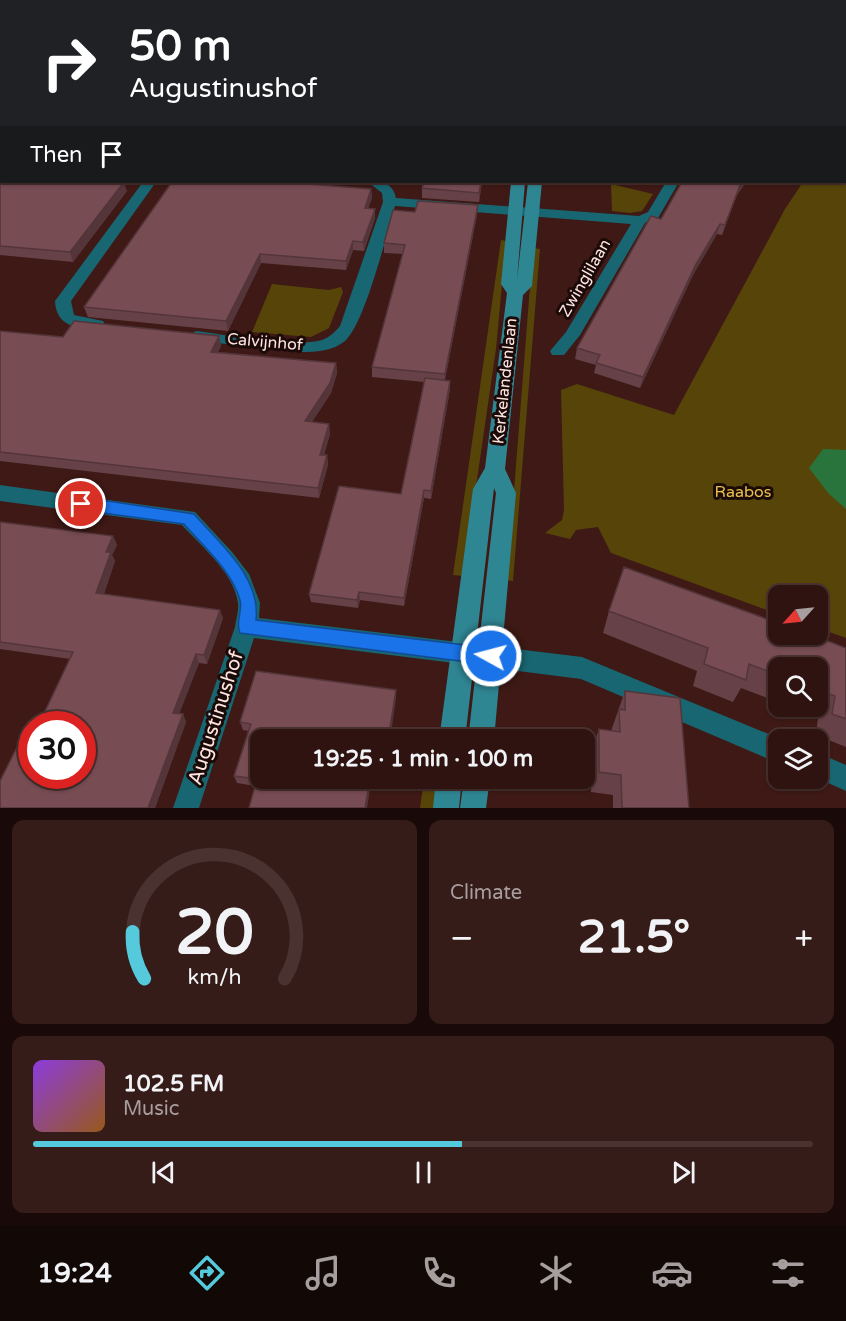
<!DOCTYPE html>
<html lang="en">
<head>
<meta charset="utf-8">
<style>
	body { margin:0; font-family:"Varela Round",sans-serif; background:#361c19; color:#f1f3f6; height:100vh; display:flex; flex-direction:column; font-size:22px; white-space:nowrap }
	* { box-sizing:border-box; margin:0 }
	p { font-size:20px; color:#a79e9f }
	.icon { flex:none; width:33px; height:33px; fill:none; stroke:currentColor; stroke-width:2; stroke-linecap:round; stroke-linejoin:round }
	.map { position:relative; height:808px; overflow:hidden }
	.sheet { display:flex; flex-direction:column; gap:12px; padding:12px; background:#190a09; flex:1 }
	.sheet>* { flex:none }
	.hud { position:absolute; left:0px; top:0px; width:846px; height:183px; box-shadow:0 2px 4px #0004,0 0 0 2px #493230; background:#202124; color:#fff; overflow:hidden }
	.needle { width:39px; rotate:243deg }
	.buttons { position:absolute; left:768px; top:585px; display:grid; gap:12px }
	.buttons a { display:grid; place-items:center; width:60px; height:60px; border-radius:12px; background:#2e1310; box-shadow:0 2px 4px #0004,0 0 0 2px #493230; font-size:30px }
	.speed { position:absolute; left:18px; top:711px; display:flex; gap:12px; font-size:30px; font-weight:700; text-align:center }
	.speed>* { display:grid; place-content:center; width:78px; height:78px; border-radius:50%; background:#2e1310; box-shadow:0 2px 4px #0004,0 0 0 2px #493230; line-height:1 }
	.speed .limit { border:9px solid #d22; background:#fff; color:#111 }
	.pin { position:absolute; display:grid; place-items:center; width:51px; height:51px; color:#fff; margin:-26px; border:3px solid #fff; border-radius:50%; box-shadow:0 2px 6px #0007 }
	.me { position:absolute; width:66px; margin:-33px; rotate:277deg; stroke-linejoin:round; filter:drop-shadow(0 0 4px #0008) }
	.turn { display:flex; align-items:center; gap:21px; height:126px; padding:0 30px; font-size:27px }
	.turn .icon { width:78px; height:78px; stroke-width:2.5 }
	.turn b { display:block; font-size:42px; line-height:51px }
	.then { display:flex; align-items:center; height:57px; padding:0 30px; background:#0003; gap:12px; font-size:22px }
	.big { font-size:45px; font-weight:700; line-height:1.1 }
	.sheet .widget { flex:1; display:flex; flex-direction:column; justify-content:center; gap:9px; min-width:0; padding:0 21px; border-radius:12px; background:#361c19 }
	.sheet .dial { align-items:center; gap:0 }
	.dial svg { height:156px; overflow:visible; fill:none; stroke:#493230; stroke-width:7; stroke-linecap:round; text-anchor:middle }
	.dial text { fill:#f1f3f6; stroke:none }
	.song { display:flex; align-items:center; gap:18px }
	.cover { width:72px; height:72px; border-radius:9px; background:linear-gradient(135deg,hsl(270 70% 55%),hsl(30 70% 35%)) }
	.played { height:6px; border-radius:3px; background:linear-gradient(90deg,#54cadc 55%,#493230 55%) }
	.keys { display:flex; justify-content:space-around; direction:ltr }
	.heat { display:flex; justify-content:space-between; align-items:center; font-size:33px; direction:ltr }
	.sheet .tiles { flex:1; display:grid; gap:12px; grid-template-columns:1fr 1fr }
	.widget:last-child { grid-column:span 2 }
	.trip { position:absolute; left:250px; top:729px; width:345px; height:60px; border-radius:12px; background:#2e1310; box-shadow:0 2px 4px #0004,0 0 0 2px #493230; font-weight:700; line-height:60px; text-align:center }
	.dock { display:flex; height:96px; justify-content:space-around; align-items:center; background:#120806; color:#a79e9f }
	.dock .icon { width:42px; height:42px }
	.dock .selected { color:#54cadc }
	.dock b { font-size:27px; color:#f1f3f6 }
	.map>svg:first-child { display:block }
	.green { fill:#574409 }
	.water { fill:#28743c }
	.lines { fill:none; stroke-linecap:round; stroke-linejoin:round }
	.street { fill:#186671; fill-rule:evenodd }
	.secondary { fill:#2f8693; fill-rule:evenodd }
	.wall { fill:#664147 }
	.shaded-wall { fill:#53353a }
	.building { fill:#774c53; stroke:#53353a; stroke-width:1.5 }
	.route { fill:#1a73e8; stroke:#114b97; stroke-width:1.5 }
	.labels { text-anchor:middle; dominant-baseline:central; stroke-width:6; stroke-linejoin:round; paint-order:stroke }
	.street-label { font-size:16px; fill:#ffe5e1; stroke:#1a0a08 }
	.park-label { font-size:16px; fill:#eac04d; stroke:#1a0a08 }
	.near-street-label { font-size:20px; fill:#ffe5e1; stroke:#1a0a08 }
</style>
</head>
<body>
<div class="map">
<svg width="846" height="808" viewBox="0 0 846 808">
	<rect width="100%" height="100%" fill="#3e1915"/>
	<path class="green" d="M846,114v524l-28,-10v-32h-40v18l-167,-61 -13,-26 -22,3 -6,9 -25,-6 17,-13 2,-10 -3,-120 16,-6 97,31 111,-206 18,-27h41z
		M611,184l42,10 -11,17 -12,2 -18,-2z
		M501,240l5,1 -10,108 -33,227 -10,-1z
		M533,248l7,1 -27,332 -6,-1z
		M272,284l57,6 12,-3 2,5 -14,36 -18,9 -59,-5z
		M424,779h13l-2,29h-15z"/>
	<path class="water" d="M823,449l23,1v59l-17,-15 -20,-26z"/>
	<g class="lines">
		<path class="street" d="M587,0h10v2h-10z
			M143,182h13l-85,119 3,14 29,6 2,4 -8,5c-21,-2 -41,-4 -42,-29z
			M368,182c14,-1 25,1 28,16l243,18 9,-4 18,-30h13l-21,36 -13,5 -65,112 -16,20h-12l-2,-4 16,-19 65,-108 -236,-18c-9,30 -30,117 -50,135 -12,10 -29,11 -45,11l-110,-12 -2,-4 8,-5c33,4 95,17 126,9 8,-3 13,-8 18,-14l43,-124 -1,-9z
			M0,485l195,27 37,40 17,22 11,29 -1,15 323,39 201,83h-5v23l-197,-84 -327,-41 -55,170h-26l62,-181c1,-8 4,-16 3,-24 -4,-30 -36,-56 -56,-78l-182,-24z
			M818,753l28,12v26l-29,-13z"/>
		<path class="secondary" d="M534,0h10v2h-10z
			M511,182h14l-8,98 11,-98h14l-10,104 -9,9 -18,174 11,24 -22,247h-26l28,-247 -2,-5 -29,252h-26l34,-251 12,-21 22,-175 -6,-9z
			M436,778h26l-3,30h-26z
			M464,778h26l-4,30h-26z"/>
	</g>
	<path class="wall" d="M844,30h2v55h-2z
		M0,151l2,31 125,9 -54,71 -73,-7z
		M172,182h128l-1,2 72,5 1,9 -4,10 7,10 -11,33 -11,-1 -7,20 -85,-7 -33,68 -140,-14 -4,-10z
		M424,182h58l-3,20 -57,-4v-10z
		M617,182h14l-2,2z
		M682,182h64l-9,13 -15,40 -5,-1 -24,41 -53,113 -46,-15 2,-8 -21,-6 2,-11 84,-129z
		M415,212l62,3 -32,165 5,1v8l-19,110 -7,-1 -20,108 -44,-6 -2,8 -47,-6 -2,-8 92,-100 23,-112 -52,-5v-10l31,-113 -19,-1v-10z
		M0,331l63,6 156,-1 2,10 -3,6 118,11 1,10 -6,20 -19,29 17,2 1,10 -6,21h3l1,10 -9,33 -319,-37z
		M0,522l113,14 4,9 -5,10 3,6 -11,33 119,24 -16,46 -8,-1 -20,50 4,1 3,8 -31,86h-155l70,-149 -70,-10z
		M609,611l237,37v99l-30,-12 2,-18 -28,-11h28v-38h-40v34l-37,-14 -8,14 -40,-16 4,-15 -94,-38z
		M396,690v9l-135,41 106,68 -112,-22 -18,-3 -3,-7 14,-45 -5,-1 -3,-8z
		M625,691l64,117h-76v-13l-22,-3 1,-42 7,-21 12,2z"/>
	<path class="shaded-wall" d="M2,73v29l-2,2v-30z
		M124,182l3,9 -54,71 -3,-10z
		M481,182h1l-3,20v-9z
		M742,182h4l-9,13 -15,40 18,-50z
		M371,189l1,9 -7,19v-9z
		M478,205l-1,10 -33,169 1,-10z
		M375,209v9l-11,33 -1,-9z
		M720,224l-3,10 -24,41 -53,113 3,-11 53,-113z
		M353,241v9l-7,20v-9z
		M260,254l1,9 -33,68 -2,-10z
		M219,336l2,10 -7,15 -3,-9z
		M336,363l1,10 -6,20 -25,38 -1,-10z
		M450,381v8l-19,110v-8z
		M329,424l1,10 -9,30 -1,-9z
		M327,455l1,10 -9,33 -1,-10z
		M424,490v8l-20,108v-8z
		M113,536l4,9 -5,10 3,6 -14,41 -5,-9 10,-41z
		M359,592l1,8 -2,8 -1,-8z
		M220,610l3,8 -16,46 -3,-9z
		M196,654l3,9 -22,57 -4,-7z
		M396,690v9l-6,41h-2z
		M183,714l3,8 -31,86h-7z
		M370,778h2l-5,30h-2z"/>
	<path class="building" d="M155,0h359v2h-360z
		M607,0h36v1l24,1h-60z
		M844,30h2v46l-2,-1z
		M2,150v32h122l-54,70 -70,-6v-95z
		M172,182h123l-1,1 77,6 -6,19 10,1 -12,33 -10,-1 -7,20 -86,-7 -34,67 -142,-14z
		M424,182h57l-2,11 -57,-5z
		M682,182h60l-2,3 -15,40 -5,-1 -24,40 -53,113 -47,-14 4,-8 -23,-7 74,-132 10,3z
		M418,201l60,4 -33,169 -73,-7 33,-122 -21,-2 9,-33 22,2z
		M74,321l145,15 -8,16 125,11 -6,20 -25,38 24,3 -9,31h7l-9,33 -318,-36v-121l63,6z
		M425,378l25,3 -19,110 -7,-1 -20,108 -45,-6 -2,8 -48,-6 30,-108 62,8z
		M0,522l113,14 -7,16h5l-15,41 124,17 -16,45 -8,-1 -23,59 10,1 -35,94h-148v-27l17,-34 10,2 5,-9v36h50v-52h-43l34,-72 -73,-10z
		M624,567l154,56v11h32l36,14v71l-14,-5 3,-18 -17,-6v-22h-40v7l-29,-11 -3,16 -42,-16 4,-16 -99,-37z
		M256,671l140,19 -8,50h-127v38h109l-5,30h-116l8,-29 -23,-3 17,-52 -11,-2z
		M625,691l55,7 9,110h-67l-1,-33 -22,-3v-43l21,3 -1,-23 6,1z"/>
	<path class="route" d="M81,497l113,17c26,30 67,63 62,106l235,28 6,3 3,5 -3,6 -6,3 -251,-32c-5,-11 3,-22 0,-33 -8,-29 -37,-54 -56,-76l-103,-14 -7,-6z"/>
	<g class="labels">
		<g class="street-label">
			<text transform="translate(585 278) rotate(-60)">Zwinglilaan</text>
			<text transform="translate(265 342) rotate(5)">Calvijnhof</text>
			<text transform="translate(505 381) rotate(-84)">Kerkelandenlaan</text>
		</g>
		<g class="park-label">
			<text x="743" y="492">Raabos</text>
		</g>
		<g class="near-street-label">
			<text transform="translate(216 718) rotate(-72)">Augustinushof</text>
		</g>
	</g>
</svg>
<div class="buttons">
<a><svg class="needle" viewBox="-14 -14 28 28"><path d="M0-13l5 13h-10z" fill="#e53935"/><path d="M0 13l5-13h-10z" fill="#a79e9f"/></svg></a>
<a><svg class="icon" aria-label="search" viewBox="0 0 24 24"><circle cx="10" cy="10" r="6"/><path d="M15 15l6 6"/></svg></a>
<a><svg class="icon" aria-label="layers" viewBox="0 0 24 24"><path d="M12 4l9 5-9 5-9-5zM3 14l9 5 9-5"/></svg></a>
</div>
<div class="speed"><div class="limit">30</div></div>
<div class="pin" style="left:81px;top:504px;background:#d93025"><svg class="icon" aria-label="arrive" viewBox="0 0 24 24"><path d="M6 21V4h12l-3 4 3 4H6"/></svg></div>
<svg class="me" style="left:491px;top:656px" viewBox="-20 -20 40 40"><circle r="17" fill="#1a73e8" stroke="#fff" stroke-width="3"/><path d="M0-11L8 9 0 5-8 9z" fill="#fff"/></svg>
<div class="trip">19:25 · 1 min · 100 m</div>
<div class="hud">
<div class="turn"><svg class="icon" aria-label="right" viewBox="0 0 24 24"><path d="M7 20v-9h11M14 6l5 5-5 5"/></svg><div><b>50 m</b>Augustinushof</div></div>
<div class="then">Then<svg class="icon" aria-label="arrive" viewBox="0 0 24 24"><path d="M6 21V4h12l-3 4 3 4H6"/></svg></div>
</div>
</div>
<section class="sheet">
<div class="tiles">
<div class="widget dial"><svg viewBox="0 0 100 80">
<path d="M14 69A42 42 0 1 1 86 69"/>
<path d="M14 69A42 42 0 0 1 8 45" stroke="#54cadc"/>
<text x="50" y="56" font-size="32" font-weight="700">20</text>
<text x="50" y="72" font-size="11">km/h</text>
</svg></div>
<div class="widget"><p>Climate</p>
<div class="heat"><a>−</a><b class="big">21.5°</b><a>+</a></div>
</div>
<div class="widget">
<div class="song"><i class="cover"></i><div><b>102.5 FM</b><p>Music</p></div></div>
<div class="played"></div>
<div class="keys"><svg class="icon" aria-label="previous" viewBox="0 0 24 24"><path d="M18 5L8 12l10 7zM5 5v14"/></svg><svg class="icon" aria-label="pause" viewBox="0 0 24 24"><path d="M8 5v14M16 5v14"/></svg><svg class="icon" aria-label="next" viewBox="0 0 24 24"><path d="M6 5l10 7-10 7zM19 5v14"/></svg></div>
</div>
</div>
</section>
<nav class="dock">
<b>19:24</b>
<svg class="icon selected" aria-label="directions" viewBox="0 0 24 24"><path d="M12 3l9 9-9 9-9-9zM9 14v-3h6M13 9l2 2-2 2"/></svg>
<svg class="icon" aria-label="music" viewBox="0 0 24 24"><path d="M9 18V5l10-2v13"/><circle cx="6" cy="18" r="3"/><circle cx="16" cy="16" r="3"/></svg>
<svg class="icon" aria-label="phone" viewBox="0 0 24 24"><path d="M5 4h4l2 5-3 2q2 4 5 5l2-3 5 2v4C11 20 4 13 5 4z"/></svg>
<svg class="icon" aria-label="climate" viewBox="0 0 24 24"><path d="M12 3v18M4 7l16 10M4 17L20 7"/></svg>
<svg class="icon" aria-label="car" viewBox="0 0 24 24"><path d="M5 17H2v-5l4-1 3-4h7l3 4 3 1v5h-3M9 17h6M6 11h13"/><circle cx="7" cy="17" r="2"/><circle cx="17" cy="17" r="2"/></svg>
<svg class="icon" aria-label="filters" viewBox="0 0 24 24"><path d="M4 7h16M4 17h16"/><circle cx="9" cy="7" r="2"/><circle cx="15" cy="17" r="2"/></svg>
</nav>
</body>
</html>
